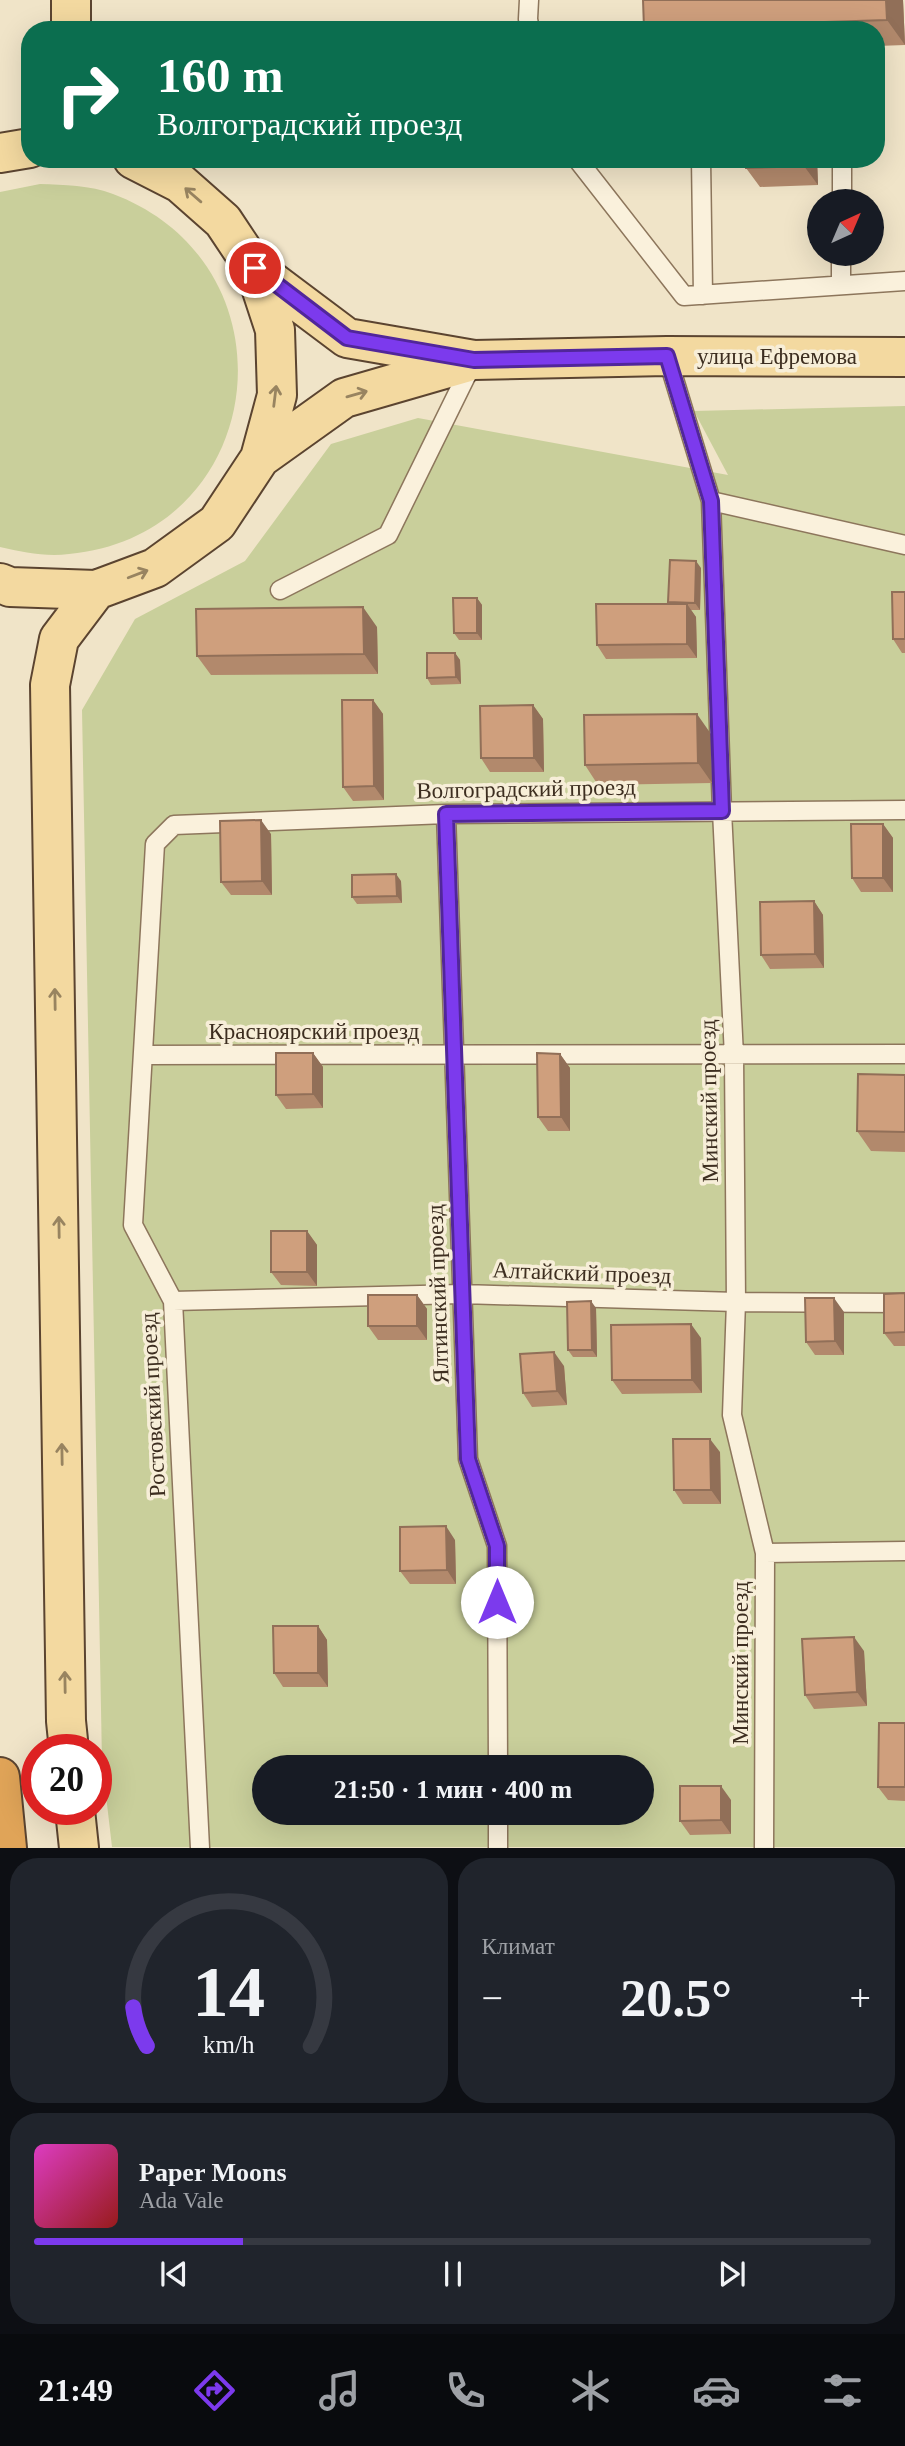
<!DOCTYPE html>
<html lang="ru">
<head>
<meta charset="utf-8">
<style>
	body { margin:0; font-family:Georgia,serif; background:#20242c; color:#f1f3f6; height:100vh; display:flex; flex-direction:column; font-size:26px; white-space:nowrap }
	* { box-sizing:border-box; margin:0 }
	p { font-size:23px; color:#9ea1a6 }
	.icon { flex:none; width:38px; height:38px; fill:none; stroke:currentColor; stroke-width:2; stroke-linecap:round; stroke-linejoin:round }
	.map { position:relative; height:1848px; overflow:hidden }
	.details { display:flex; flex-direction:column; gap:10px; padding:10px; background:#0d0f14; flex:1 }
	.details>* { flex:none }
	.top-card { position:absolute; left:21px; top:21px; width:864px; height:147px; border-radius:28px; box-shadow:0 7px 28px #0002; background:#0b6e4f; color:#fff; overflow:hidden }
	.needle { width:46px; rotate:44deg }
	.buttons { position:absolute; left:807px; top:189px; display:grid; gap:14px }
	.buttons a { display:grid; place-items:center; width:77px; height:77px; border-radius:50%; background:#171b24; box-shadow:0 7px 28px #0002; font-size:35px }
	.speed { position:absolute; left:21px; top:1734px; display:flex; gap:14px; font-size:35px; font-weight:700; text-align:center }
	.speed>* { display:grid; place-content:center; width:91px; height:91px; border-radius:50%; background:#171b24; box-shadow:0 7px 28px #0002; line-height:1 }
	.speed .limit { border:10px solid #d22; background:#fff; color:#111 }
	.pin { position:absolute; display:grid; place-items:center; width:60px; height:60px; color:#fff; margin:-30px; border:4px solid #fff; border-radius:50%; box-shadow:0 2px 7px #0007 }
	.me { position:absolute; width:77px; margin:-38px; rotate:0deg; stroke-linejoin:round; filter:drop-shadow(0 0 5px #0008) }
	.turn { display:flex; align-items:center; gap:24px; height:147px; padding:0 21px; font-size:32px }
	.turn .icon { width:91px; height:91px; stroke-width:2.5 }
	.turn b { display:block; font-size:49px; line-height:60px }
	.big { font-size:52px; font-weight:800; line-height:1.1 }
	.details .card { flex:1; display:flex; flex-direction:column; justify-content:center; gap:10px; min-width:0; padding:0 24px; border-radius:28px; background:#20242c }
	.details .dial { align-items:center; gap:0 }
	.dial svg { height:182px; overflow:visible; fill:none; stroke:#363941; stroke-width:7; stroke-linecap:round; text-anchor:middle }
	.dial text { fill:#f1f3f6; stroke:none }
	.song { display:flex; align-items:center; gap:21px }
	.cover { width:84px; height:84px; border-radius:10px; background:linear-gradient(135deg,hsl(310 70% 55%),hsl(0 70% 35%)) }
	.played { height:7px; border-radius:4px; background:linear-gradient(90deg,#7c3aed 25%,#363941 25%) }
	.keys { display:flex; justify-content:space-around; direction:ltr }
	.heat { display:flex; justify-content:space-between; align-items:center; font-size:38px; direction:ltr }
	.details .tiles { flex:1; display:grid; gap:10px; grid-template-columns:1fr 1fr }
	.card:last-child { grid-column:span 2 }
	.trip { position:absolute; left:252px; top:1755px; width:402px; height:70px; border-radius:35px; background:#171b24; box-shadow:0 7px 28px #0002; font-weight:800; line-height:70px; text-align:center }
	.dock { display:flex; height:112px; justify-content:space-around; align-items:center; background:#090b0e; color:#9ea1a6 }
	.dock .icon { width:49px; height:49px }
	.dock .selected { color:#7c3aed }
	.dock b { font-size:32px; color:#f1f3f6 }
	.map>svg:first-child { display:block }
	.green { fill:#c9cf9b; fill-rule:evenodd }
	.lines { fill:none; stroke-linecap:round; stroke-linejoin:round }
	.lane-casing { stroke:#8d765c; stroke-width:21 }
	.primary-casing { stroke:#5b4430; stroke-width:42 }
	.highway-casing { stroke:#5b4430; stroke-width:42 }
	.lane { stroke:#faf1dc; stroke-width:18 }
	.primary { stroke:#f3d9a0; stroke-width:38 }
	.highway { stroke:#e0a458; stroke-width:38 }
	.wall { fill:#b2896c }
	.shaded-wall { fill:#916f58 }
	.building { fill:#cf9f7d; stroke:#916f58; stroke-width:2 }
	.oneway { stroke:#988460 }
	.route-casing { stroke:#51269a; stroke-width:18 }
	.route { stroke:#7c3aed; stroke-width:12 }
	.labels { text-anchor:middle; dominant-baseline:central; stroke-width:7; stroke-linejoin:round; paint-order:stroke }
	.street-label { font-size:23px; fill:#3d2e20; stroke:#f7eed8 }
</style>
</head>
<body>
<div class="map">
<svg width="905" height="1848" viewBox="0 0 905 1848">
	<rect width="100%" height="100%" fill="#f0e4c8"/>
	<path class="green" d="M40,184c24,1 50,1 73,10 188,71 156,341 -44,360 -24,3 -46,-2 -69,-7v-355z
		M905,406v1441h-793l-10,-86 -20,-1051 53,-91 110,-58 86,-117 87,-26 310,57 -34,-64zM264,1768h378v45h-378z"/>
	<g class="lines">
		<g class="lane-casing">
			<path id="lane" d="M529,0l-1,19 2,11
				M577,159l107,137 221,-15
				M701,159l2,136
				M842,201v-42
				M841,285v-31
				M667,356l44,145 11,310 12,245 2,246 -4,113 33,138 -1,295
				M711,501l194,44
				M280,590l108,-55 84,-171
				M446,814l22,645 29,87 1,222
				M143,1055l762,-1
				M173,1301l289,-7 274,8 169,1
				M765,1553l140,-2
				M498,1813v35
				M200,1848l-27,-547 -40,-76 22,-381 19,-19 272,-11 459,-4"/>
		</g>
		<g class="primary-casing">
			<path id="primary" d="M71,30v-30
				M0,153l30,-5
				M255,269l92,69 127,22 193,-4 238,1
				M260,458l84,-60 121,-35
				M0,583l10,4 86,3 59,-22 62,-45 43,-65 17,-63 -2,-65 -20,-61 -32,-48 -43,-38 -47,-24
				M69,1750l-3,-29 -16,-1036 9,-46 37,-49
				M75,1810l4,38"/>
		</g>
		<g class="highway-casing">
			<path id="highway" d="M0,1777l7,71"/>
		</g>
		<use href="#lane" class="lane"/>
		<use href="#primary" class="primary"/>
		<use href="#highway" class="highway"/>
	</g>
	<path class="wall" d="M903,0l2,45 -28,1v-16h-232l-1,-2z
		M817,159l1,26 -58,2 -14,-19z
		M701,568l-1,42h-9l5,7 1,41 -91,1 -9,-14 72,-41 -1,-2z
		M905,592v61h-3l-9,-14z
		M477,598l5,7v35h-23l-5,-7z
		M377,627l1,47 -167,1 -14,-19z
		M455,653l5,7 1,24 -30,1 -4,-7z
		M373,700l10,14 1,86 -31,1 -10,-14z
		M533,705l10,14 1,53h-54l-9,-14z
		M711,734l1,49 -114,2 -13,-20z
		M883,824l10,14v54h-32l-9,-14z
		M271,834l1,61h-41l-10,-13z
		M401,881l1,22 -45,1 -5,-7z
		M814,901l9,14 1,53 -54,1 -9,-14z
		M313,1053l10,14v41l-37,1 -10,-14z
		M560,1054l10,14v63h-22l-10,-14z
		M905,1075v77l-34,-1 -14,-20z
		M307,1231l10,14v41l-36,-1 -10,-13z
		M905,1293v53h-11l-10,-13z
		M417,1295l10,14v31h-49l-10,-14z
		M596,1308l1,49h-24l-5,-7z
		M844,1312v43h-29l-9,-13z
		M701,1338l1,55 -80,1 -10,-14z
		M564,1366l3,39 -35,2 -9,-14z
		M720,1452l1,52h-38l-9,-14z
		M455,1540l1,44h-46l-10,-13z
		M318,1626l9,14 1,47h-45l-9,-14z
		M864,1651l3,55 -53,3 -9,-14z
		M905,1723v78l-17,-1 -10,-13z
		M731,1800v34l-41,1 -10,-14z"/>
	<path class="shaded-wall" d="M886,0h17l2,45 -18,-25z
		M804,159h13l1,26 -14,-19z
		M696,561l5,7 -1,42 -5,-7z
		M477,598l5,7v35l-5,-7z
		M687,604l9,13 1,41 -10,-14z
		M363,607l14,20 1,47 -14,-20z
		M455,653l5,7 1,24 -5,-7z
		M373,700l10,14 1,86 -10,-14z
		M533,705l10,14 1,53 -10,-14z
		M697,714l14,20 1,49 -14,-20z
		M261,820l10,14 1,61 -10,-14z
		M883,824l10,14v54l-10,-14z
		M396,874l5,7 1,22 -5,-7z
		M814,901l9,14 1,53 -9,-14z
		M313,1053l10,14v41l-10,-14z
		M560,1054l10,14v63l-9,-14z
		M307,1231l10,14v41l-10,-14z
		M417,1295l10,14v31l-10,-14z
		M834,1298l10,14v43l-9,-14z
		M591,1301l5,7 1,49 -5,-7z
		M691,1324l10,14 1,55 -10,-13z
		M554,1352l10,14 3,39 -10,-14z
		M710,1439l10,13 1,52 -10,-14z
		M446,1526l9,14 1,44 -9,-14z
		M318,1626l9,14 1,47 -10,-14z
		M854,1637l10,14 3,55 -10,-14z
		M721,1786l10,14v34l-10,-14z"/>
	<path class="building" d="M643,0h243l1,20 -243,8z
		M745,159h59v7l-58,2z
		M670,560l26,1 -1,42 -27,-1z
		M892,592h13v47h-12z
		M453,598h24v35h-23z
		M596,604h91v40l-90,1z
		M363,607l1,47 -167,2 -1,-47z
		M427,653h28l1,24 -29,1z
		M342,700h31l1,86 -31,1z
		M533,705l1,53h-53l-1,-52z
		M697,714l1,49 -113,2 -1,-50z
		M261,820l1,61 -41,1 -1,-61z
		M851,824h32v54h-31z
		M396,874l1,22 -45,1v-22z
		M814,901l1,53 -54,1 -1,-53z
		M276,1053h37v41l-37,1z
		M537,1053l23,1 1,63h-23z
		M858,1074l47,1v57l-48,-1z
		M271,1231h36v41h-36z
		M905,1293v39l-21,1v-39z
		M368,1295h49v31h-49z
		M805,1298h29l1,43 -29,1z
		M591,1301l1,49h-24l-1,-48z
		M691,1324l1,56h-80l-1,-55z
		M554,1352l3,39 -34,2 -3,-39z
		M673,1439h37l1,51h-37z
		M446,1526l1,44 -47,1v-44z
		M273,1626h45v47h-44z
		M854,1637l3,55 -52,3 -3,-56z
		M879,1723h26v64h-27z
		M680,1786h41v34l-41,1z"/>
	<defs><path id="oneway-shaft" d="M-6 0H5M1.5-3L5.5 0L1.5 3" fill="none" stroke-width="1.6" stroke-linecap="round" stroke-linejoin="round" transform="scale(1.75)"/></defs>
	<g class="oneway">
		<use href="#oneway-shaft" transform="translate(193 195) rotate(-139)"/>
		<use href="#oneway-shaft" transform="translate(357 394) rotate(-16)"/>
		<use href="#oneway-shaft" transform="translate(275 396) rotate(-83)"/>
		<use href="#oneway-shaft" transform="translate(138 574) rotate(-21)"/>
		<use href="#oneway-shaft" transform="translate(55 999) rotate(-91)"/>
		<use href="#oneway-shaft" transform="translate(59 1227) rotate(-91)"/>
		<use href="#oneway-shaft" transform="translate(62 1454) rotate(-91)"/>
		<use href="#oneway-shaft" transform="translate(65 1682) rotate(-91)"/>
	</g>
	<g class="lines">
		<g class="route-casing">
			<path id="route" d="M255,268l92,70 127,22 193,-4 44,145 11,310 -276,3 22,645 29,87v56"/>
		</g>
		<use href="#route" class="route"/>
	</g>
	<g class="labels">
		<g class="street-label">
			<text x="777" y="356">улица Ефремова</text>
			<text transform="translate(526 789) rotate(-1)">Волгоградский проезд</text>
			<text x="314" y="1031">Красноярский проезд</text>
			<text transform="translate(709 1101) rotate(-91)">Минский проезд</text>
			<text transform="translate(582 1273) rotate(2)">Алтайский проезд</text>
			<text transform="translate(438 1294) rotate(-92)">Ялтинский проезд</text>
			<text transform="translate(153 1405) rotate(-93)">Ростовский проезд</text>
			<text transform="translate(740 1663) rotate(-90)">Минский проезд</text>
		</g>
	</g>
</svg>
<div class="buttons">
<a><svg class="needle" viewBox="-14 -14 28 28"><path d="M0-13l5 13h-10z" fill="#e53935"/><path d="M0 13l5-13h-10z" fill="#9ea1a6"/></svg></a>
</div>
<div class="speed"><div class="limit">20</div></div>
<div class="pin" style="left:255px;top:268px;background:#d93025"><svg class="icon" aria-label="arrive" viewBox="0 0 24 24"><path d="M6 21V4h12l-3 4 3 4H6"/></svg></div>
<svg class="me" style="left:497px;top:1602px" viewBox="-20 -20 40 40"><circle r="19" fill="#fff"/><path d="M0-13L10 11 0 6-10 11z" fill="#7c3aed"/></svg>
<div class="trip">21:50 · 1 мин · 400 m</div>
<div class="top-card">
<div class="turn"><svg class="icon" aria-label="right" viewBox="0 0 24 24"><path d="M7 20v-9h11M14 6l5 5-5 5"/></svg><div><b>160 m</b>Волгоградский проезд</div></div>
</div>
</div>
<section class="details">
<div class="tiles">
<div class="card dial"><svg viewBox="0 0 100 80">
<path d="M14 69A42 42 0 1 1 86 69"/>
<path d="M14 69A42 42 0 0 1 8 52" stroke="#7c3aed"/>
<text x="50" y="56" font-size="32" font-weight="700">14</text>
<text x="50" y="72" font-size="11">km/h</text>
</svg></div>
<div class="card"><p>Климат</p>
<div class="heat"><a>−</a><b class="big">20.5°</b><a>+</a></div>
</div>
<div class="card">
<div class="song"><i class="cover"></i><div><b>Paper Moons</b><p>Ada Vale</p></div></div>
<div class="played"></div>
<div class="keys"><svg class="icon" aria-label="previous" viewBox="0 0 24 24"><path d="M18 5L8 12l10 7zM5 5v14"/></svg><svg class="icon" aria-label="pause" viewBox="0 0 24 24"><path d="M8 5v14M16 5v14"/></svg><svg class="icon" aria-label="next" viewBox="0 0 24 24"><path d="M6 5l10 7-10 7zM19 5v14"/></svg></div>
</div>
</div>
</section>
<nav class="dock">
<b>21:49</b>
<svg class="icon selected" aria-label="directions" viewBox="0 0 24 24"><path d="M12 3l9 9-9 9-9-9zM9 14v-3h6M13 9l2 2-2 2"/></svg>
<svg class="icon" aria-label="music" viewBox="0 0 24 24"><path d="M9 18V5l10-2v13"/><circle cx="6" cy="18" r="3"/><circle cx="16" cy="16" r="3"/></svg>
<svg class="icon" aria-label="phone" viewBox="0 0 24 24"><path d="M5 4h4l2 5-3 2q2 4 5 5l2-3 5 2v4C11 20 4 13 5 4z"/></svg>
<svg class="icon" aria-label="climate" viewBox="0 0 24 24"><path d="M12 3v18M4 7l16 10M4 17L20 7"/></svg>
<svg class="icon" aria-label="car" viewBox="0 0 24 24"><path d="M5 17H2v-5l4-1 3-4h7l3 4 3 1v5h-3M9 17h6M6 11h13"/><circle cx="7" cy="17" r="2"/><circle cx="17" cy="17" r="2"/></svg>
<svg class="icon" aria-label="filters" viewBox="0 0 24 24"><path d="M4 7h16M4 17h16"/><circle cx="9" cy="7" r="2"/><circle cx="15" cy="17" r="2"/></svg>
</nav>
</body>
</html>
